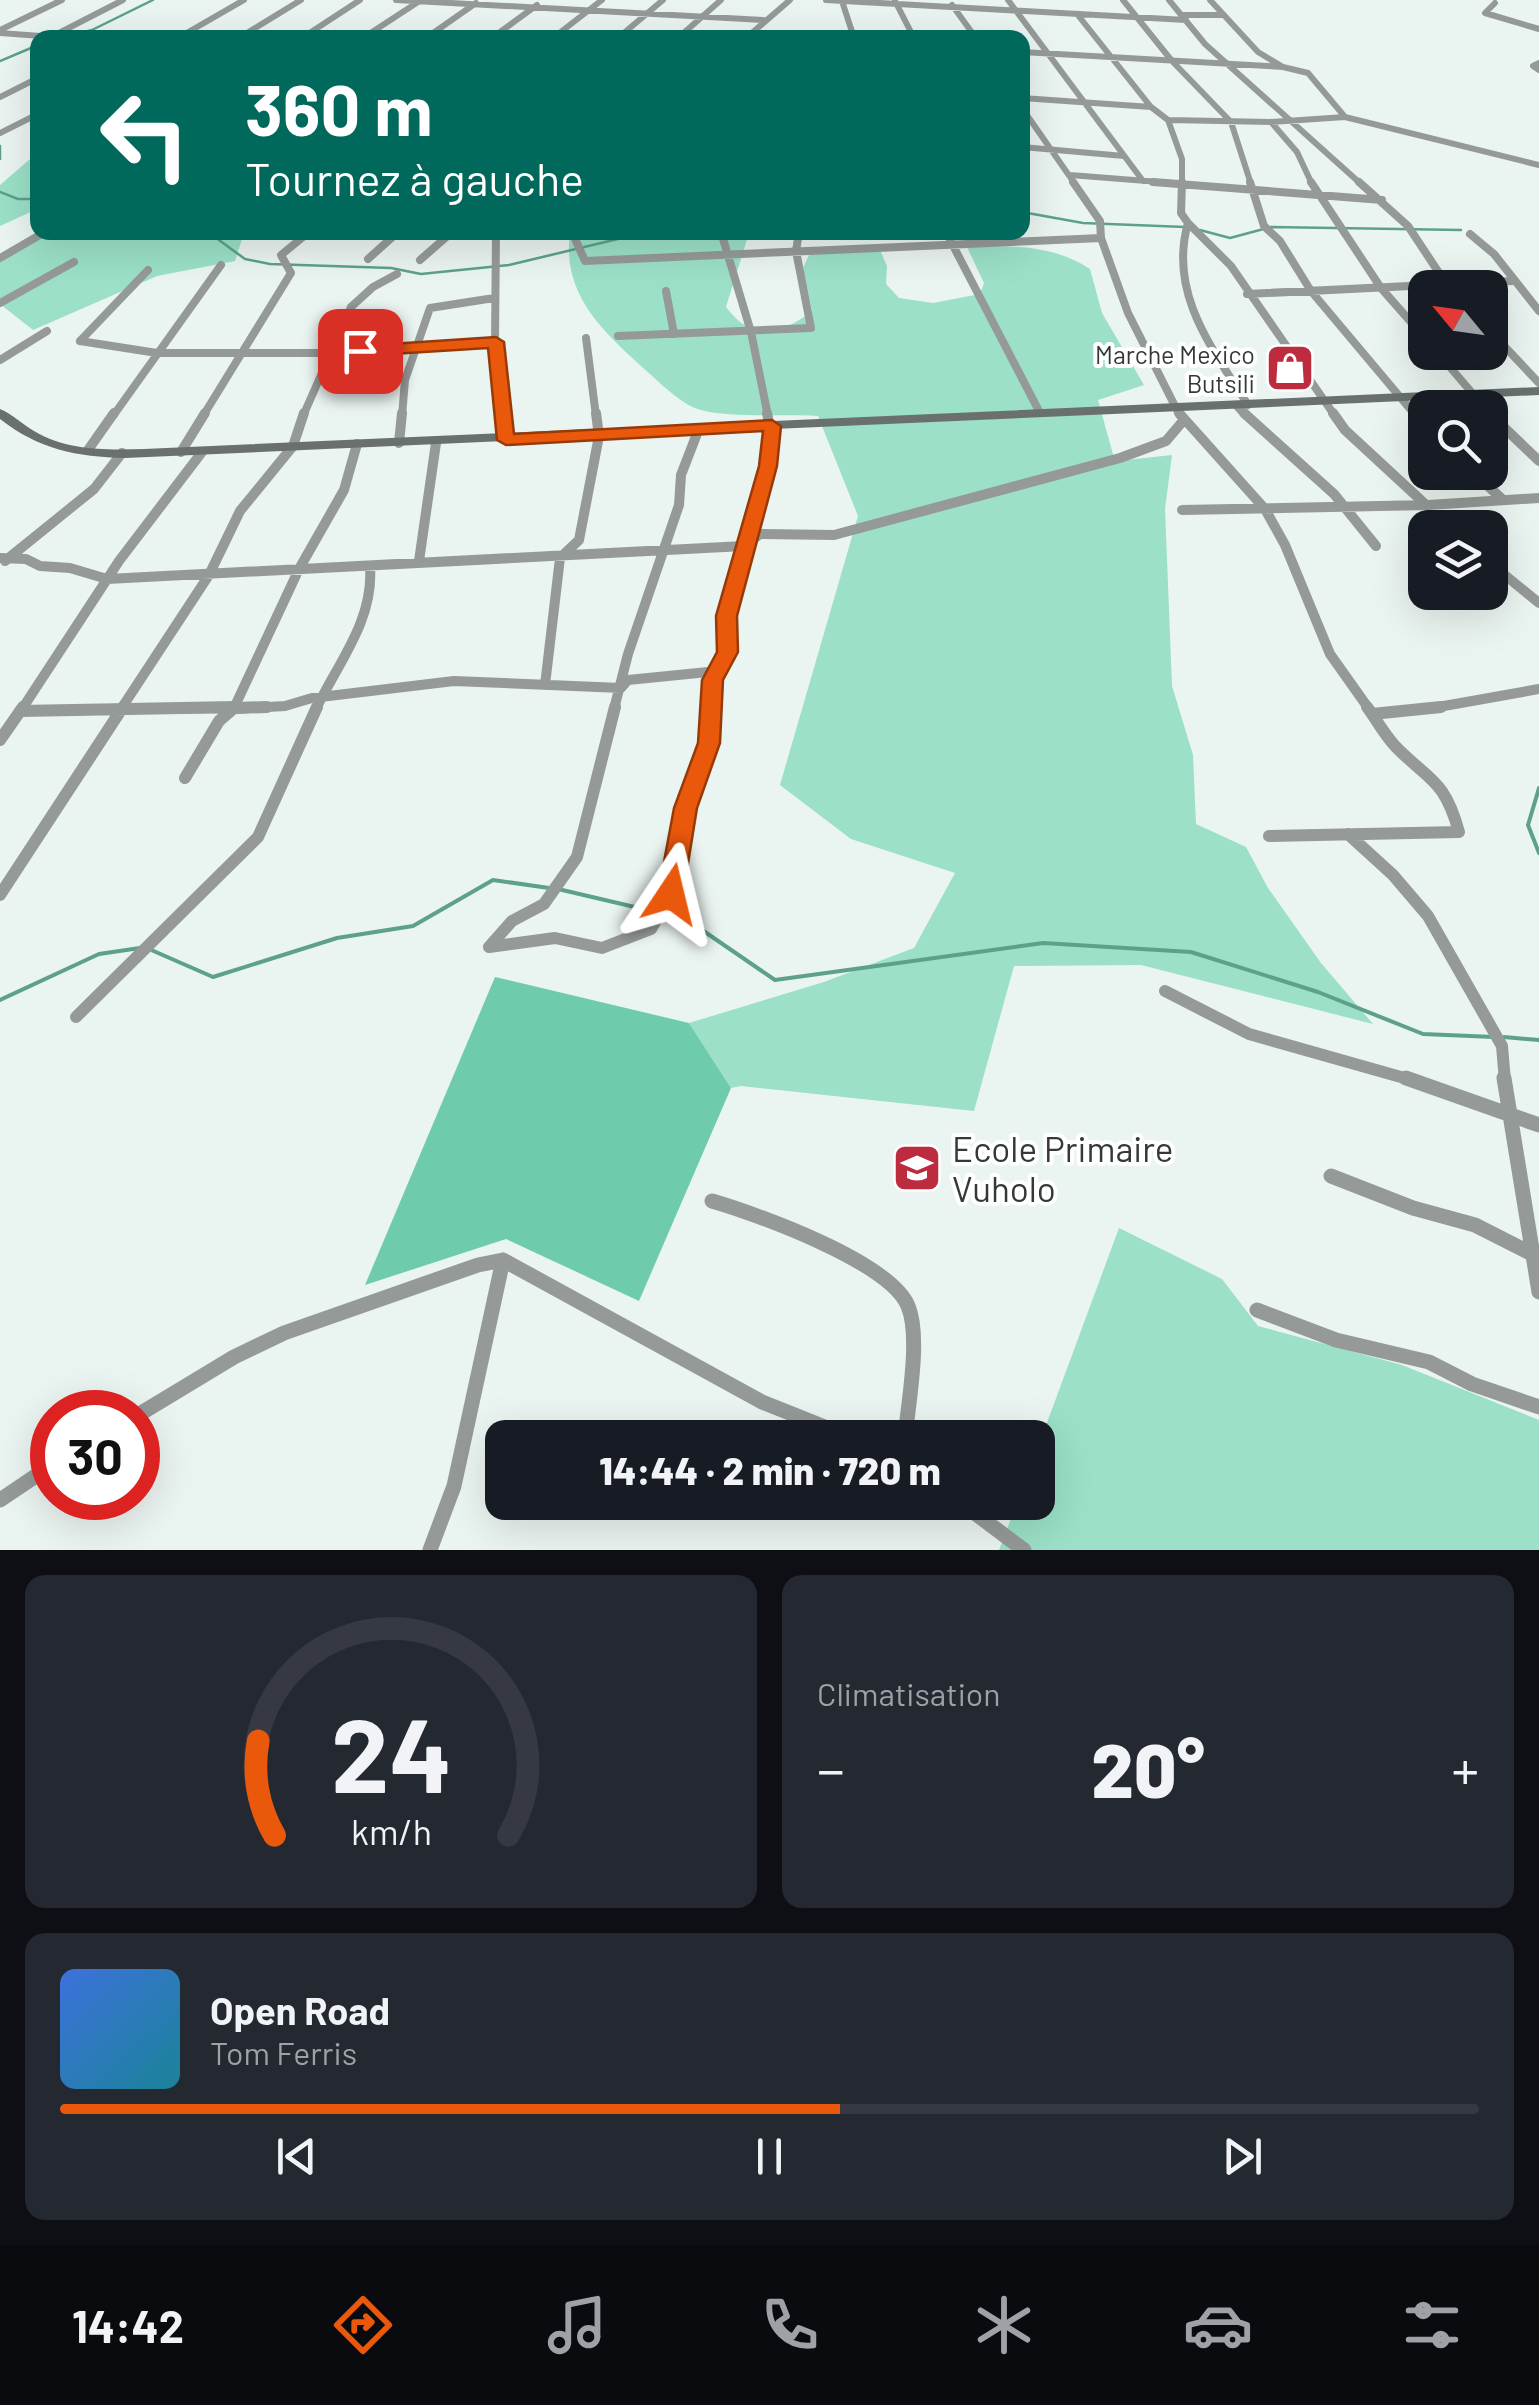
<!DOCTYPE html>
<html lang="fr">
<head>
<meta charset="utf-8">
<style>
	body { margin:0; font-family:Barlow,sans-serif; background:#242831; color:#f1f3f6; height:100vh; display:flex; flex-direction:column; font-size:38px; white-space:nowrap }
	* { box-sizing:border-box; margin:0 }
	p { font-size:32px; color:#9ea1a6 }
	.icon { flex:none; width:55px; height:55px; fill:none; stroke:currentColor; stroke-width:2; stroke-linecap:round; stroke-linejoin:round }
	.map { position:relative; height:1550px; overflow:hidden }
	.side { display:flex; flex-direction:column; gap:25px; padding:25px; background:#0d0f14; flex:1 }
	.side>* { flex:none }
	.banner { position:absolute; left:30px; top:30px; width:1000px; height:210px; border-radius:20px; box-shadow:0 10px 40px #0002; background:#00695c; color:#fff; overflow:hidden }
	.needle { width:65px; rotate:299deg }
	.tools { position:absolute; left:1408px; top:270px; display:grid; gap:20px }
	.tools a { display:grid; place-items:center; width:100px; height:100px; border-radius:20px; background:#171b24; box-shadow:0 10px 40px #0002; font-size:50px }
	.speed { position:absolute; left:30px; top:1390px; display:flex; gap:20px; font-size:50px; font-weight:700; text-align:center }
	.speed>* { display:grid; place-content:center; width:130px; height:130px; border-radius:50%; background:#171b24; box-shadow:0 10px 40px #0002; line-height:1 }
	.speed .limit { border:15px solid #d22; background:#fff; color:#111 }
	.pin { position:absolute; display:grid; place-items:center; width:85px; height:85px; color:#fff; margin:-42px; border-radius:20px; box-shadow:0 5px 15px #0006 }
	.me { position:absolute; width:110px; margin:-55px; rotate:10deg; stroke-linejoin:round; filter:drop-shadow(0 0 8px #0008) }
	.turn { display:flex; align-items:center; gap:35px; height:210px; padding:0 50px; font-size:45px }
	.turn .icon { width:130px; height:130px; stroke-width:2.5 }
	.turn b { display:block; font-size:70px; line-height:85px }
	.big { font-size:75px; font-weight:800; line-height:1.1 }
	.side .widget { flex:1; display:flex; flex-direction:column; justify-content:center; gap:15px; min-width:0; padding:0 35px; border-radius:20px; background:#242831 }
	.side .dial { align-items:center; gap:0 }
	.dial svg { height:260px; overflow:visible; fill:none; stroke:#363941; stroke-width:7; stroke-linecap:round; text-anchor:middle }
	.dial text { fill:#f1f3f6; stroke:none }
	.song { display:flex; align-items:center; gap:30px }
	.cover { width:120px; height:120px; border-radius:15px; background:linear-gradient(135deg,hsl(220 70% 55%),hsl(190 70% 35%)) }
	.played { height:10px; border-radius:5px; background:linear-gradient(90deg,#ea580c 55%,#363941 55%) }
	.keys { display:flex; justify-content:space-around; direction:ltr }
	.heat { display:flex; justify-content:space-between; align-items:center; font-size:55px; direction:ltr }
	.side .tiles { flex:1; display:grid; gap:25px; grid-template-columns:1fr 1fr }
	.widget:last-child { grid-column:span 2 }
	.trip { position:absolute; left:485px; top:1420px; width:570px; height:100px; border-radius:20px; background:#171b24; box-shadow:0 10px 40px #0002; font-weight:800; line-height:100px; text-align:center }
	.tab-bar { display:flex; height:160px; justify-content:space-around; align-items:center; background:#090b0e; color:#9ea1a6 }
	.tab-bar .icon { width:70px; height:70px }
	.tab-bar .current { color:#ea580c }
	.tab-bar b { font-size:45px; color:#f1f3f6 }
	.map>svg:first-child { display:block }
	.green { fill:#9be0c7 }
	.forest { fill:#6eccac }
	.lines { fill:none; stroke-linecap:round; stroke-linejoin:round }
	.stream-far1 { stroke:#5da18a; stroke-width:2.5 }
	.stream { stroke:#5da18a; stroke-width:4 }
	.street-far4 { stroke:#959a98; stroke-width:6 }
	.street-far3 { stroke:#959a98; stroke-width:8 }
	.street-far2 { stroke:#959a98; stroke-width:10 }
	.street-far1 { stroke:#959a98; stroke-width:12 }
	.street { stroke:#959a98; stroke-width:15 }
	.secondary { fill:#6a706e; fill-rule:evenodd }
	.route { fill:#ea580c; stroke:#983908; stroke-width:2.5 }
	.labels { text-anchor:middle; dominant-baseline:central; stroke-width:8; stroke-linejoin:round; paint-order:stroke }
	.far-poi-label { font-size:25px; fill:#343836; stroke:#fff; text-anchor:end }
	.near-poi-label { font-size:35px; fill:#343836; stroke:#fff; text-anchor:start }
</style>
</head>
<body>
<div class="map">
<svg width="1539" height="1550" viewBox="0 0 1539 1550">
	<rect width="100%" height="100%" fill="#eaf4f0"/>
	<path class="green" d="M37,153v56l-37,17v-41z
		M48,233h196l-9,28 -78,15 -124,54 -33,-26v-50z
		M570,233h179l-23,74c27,36 54,28 86,4l-9,-43 6,-13 16,-6 55,1 7,16 -1,18 13,14 34,5 47,-9 4,-11 -17,-36c42,-2 87,-2 123,22l12,44 42,72 -46,15 16,58 3,3 55,-6 -7,54 7,177 21,69 3,69 50,23 22,41 53,75 52,61 -232,-59 -127,1 -40,145 -233,-25 -10,2 -42,-65 135,-41 90,-34 41,-75 -104,-34 -71,-54 78,-269 -40,-100c-33,-2 -87,2 -117,-6 -17,-4 -38,-24 -51,-36 -43,-39 -89,-77 -80,-141z
		M1119,1228l103,51 36,47 144,39 137,55v130h-540l18,-47 21,-1v-55z"/>
	<path class="forest" d="M495,977l194,46 42,65 -92,213 -133,-62 -141,46z"/>
	<g class="lines">
		<path class="stream-far1" d="M65,37l27,-7 61,-30
			M0,61l38,-16
			M0,146v13
			M0,192l18,7h20
			M1022,212l61,11 102,4
			M1200,230l30,8 41,-11 190,3
			M208,232l37,27 25,5 121,4 30,6 88,-9 138,-33"/>
		<path class="stream" d="M1539,788l-11,37 11,28
			M558,889l98,23
			M665,915l24,6 86,59 268,-37 148,9 127,40 105,42 71,3
			M149,949l64,28 124,-39 76,-12 80,-46 56,8
			M0,1000l99,-46 41,-6
			M1504,1037l35,3"/>
		<path class="street-far4" d="M396,0l367,20
			M826,0l360,20
			M1008,0l135,181
			M1123,0l49,61 59,61 20,62
			M1169,0l36,44 156,140
			M1210,0l48,52 25,15 25,6 37,44
			M842,1l12,37
			M895,1l19,37
			M1495,3l-10,10 54,16
			M952,5l24,33
			M1077,14l74,93 17,13 14,39v25
			M1182,15h42
			M0,30l62,-30
			M0,33l68,5
			M749,34l55,4
			M53,36l70,-36
			M178,38l66,-38
			M239,38l62,-38
			M302,38l58,-38
			M363,38l55,-36
			M426,38l50,-35
			M492,38l45,-33
			M553,38l49,-38
			M618,38l45,-38
			M678,38l43,-38
			M746,38l44,-38
			M1022,52l261,15
			M1539,63l-6,3 6,4
			M0,97l38,-19
			M1022,98l129,9
			M1022,108l53,76
			M1168,120l103,2 74,-5 194,48
			M1271,122l26,30 15,32
			M0,133l38,-19
			M1022,147l102,9
			M1070,175l115,9"/>
		<path class="street-far3" d="M1073,182l27,39 1,17 27,75 52,103
			M1153,182l229,18
			M1182,182l-1,31 7,10c-20,70 24,125 60,182
			M1250,182l14,44 16,15 31,50 105,125
			M1311,182l70,106 44,50
			M1359,182l49,44 41,62
			M1188,223l43,43 104,150
			M496,232l-1,110 8,74
			M572,232l13,29 516,-23
			M721,232l30,100 17,84
			M946,232l94,181
			M1470,234l24,20 45,57
			M0,258l45,-26
			M368,259l30,-27
			M420,260l32,-28
			M666,291l8,43
			M1247,294l265,-13
			M0,303l74,-41
			M1490,331l49,52
			M618,336l193,-8 -15,-77 3,-19
			M586,338l10,78
			M80,341l77,12h174l164,-11
			M80,341l68,-71
			M1437,352l48,56
			M0,360l47,-29
			M1236,405l10,11
			M113,416l108,-151
			M203,416l88,-143 -10,-18 28,-23
			M303,416l48,-109 22,-20 24,-13
			M402,416l3,-36 25,-72 64,-10"/>
		<path class="street-far2" d="M502,413l3,26
			M1179,413l86,96 20,36 45,109 39,55
			M1244,413l90,81 42,52
			M1333,413l12,17 106,98
			M1413,413l12,12
			M1490,414l49,47
			M399,443l3,-30
			M88,450l26,-37
			M181,452l24,-39
			M1473,472l30,28
			M1182,510l246,-5 111,-7
			M0,558l26,1 14,7 30,2 37,11 637,-33 16,-12 74,1 286,-77 46,-17 17,-20
			M5,561l89,-72 28,-36
			M419,561l17,-118
			M1490,563l49,40
			M545,685l15,-127 19,-18 20,-104 -3,-23
			M22,709l97,-148 83,-109
			M121,709l88,-134 31,-64 53,-65 11,-33
			M148,709l86,-1 65,-139 45,-79 13,-46
			M233,709l52,-3 27,-8 142,-17 167,7 7,-8 90,-9
			M316,709c22,-46 58,-89 54,-142
			M614,709l14,-55 51,-149 2,-30 17,-44
			M711,709l1,-29 16,-28 -1,-36 46,-173 -6,-30
			M1427,709l112,-20"/>
		<path class="street-far1" d="M20,711l215,-4
			M1372,714l69,-7
			M0,740l23,-33
			M185,778l34,-57 15,-13 33,-1
			M1348,834l45,41 35,41 74,130 3,35
			M1269,836l190,-4c-15,-54 -30,-51 -64,-86 -11,-12 -19,-27 -28,-39
			M0,895l123,-188
			M489,947l66,-9 47,10 49,-19 20,-34 14,-86 24,-66 2,-36
			M489,947l23,-26 32,-17 33,-47 38,-150
			M1165,991l84,43 166,47
			M76,1017l182,-180 59,-130"/>
		<path class="street" d="M1406,1078l133,47
			M1504,1078l35,214
			M1331,1176l82,32 62,17 61,31
			M712,1201c45,13 178,61 196,105 13,31 0,98 -3,132
			M1257,1310l79,30 93,22 43,22 67,23
			M138,1415l96,-58 50,-24 194,-68 25,-5 259,142 90,36
			M0,1500l52,-35
			M960,1502l64,48
			M430,1550l24,-64 49,-226"/>
		<path class="secondary" d="M1539,387v8l-1414,63c-48,-1 -87,-9 -125,-39v-10c12,5 22,15 34,22 33,20 73,19 110,18z"/>
	</g>
	<path class="route" d="M496,337l8,5 10,92 258,-14 9,6 -4,40 -40,150 1,36 -15,28 -3,63 -23,65 -14,86 -4,8h-17l-4,-8 16,-86 24,-65 4,-63 15,-28 -1,-36 43,-150 4,-35 -257,14 -9,-5 -9,-92 -128,8 -8,-5 8,-5z"/>
	<defs>
		<g id="shop-square" transform="scale(2.5)"><rect x="-9" y="-9" width="18" height="18" rx="4" fill="#bc2c3e" stroke="#fff"/><path d="M-5-2.5h2.3a2.7 3.5 0 0 1 5.4 0H5L5.5 6h-11ZM-1.5-2.5h3a1.5 2.3 0 0 0-3 0Z" fill="#fff"/></g>
		<g id="school-square" transform="scale(2.5)"><rect x="-9" y="-9" width="18" height="18" rx="4" fill="#bc2c3e" stroke="#fff"/><path d="M0-5L7-2L0 1L-7-2ZM-4 1L0 2.5L4 1V4Q0 6-4 4Z" fill="#fff"/></g>
	</defs>
	<g fill-rule="evenodd">
		<use href="#shop-square" x="1290" y="368"/>
		<use href="#school-square" x="917" y="1168"/>
	</g>
	<g class="labels">
		<g class="far-poi-label">
			<text x="1255" y="354">Marche Mexico<tspan x="1255" dy="29">Butsili</tspan></text>
		</g>
		<g class="near-poi-label">
			<text x="952" y="1148">Ecole Primaire<tspan x="952" dy="40">Vuholo</tspan></text>
		</g>
	</g>
</svg>
<div class="tools">
<a><svg class="needle" viewBox="-14 -14 28 28"><path d="M0-13l5 13h-10z" fill="#e53935"/><path d="M0 13l5-13h-10z" fill="#9ea1a6"/></svg></a>
<a><svg class="icon" aria-label="search" viewBox="0 0 24 24"><circle cx="10" cy="10" r="6"/><path d="M15 15l6 6"/></svg></a>
<a><svg class="icon" aria-label="layers" viewBox="0 0 24 24"><path d="M12 4l9 5-9 5-9-5zM3 14l9 5 9-5"/></svg></a>
</div>
<div class="speed"><div class="limit">30</div></div>
<div class="pin" style="left:360px;top:351px;background:#d93025"><svg class="icon" aria-label="arrive" viewBox="0 0 24 24"><path d="M6 21V4h12l-3 4 3 4H6"/></svg></div>
<svg class="me" style="left:671px;top:894px" viewBox="-20 -20 40 40"><path d="M0-17L14 15 0 8-14 15z" fill="#ea580c" stroke="#fff" stroke-width="4"/></svg>
<div class="trip">14:44 · 2 min · 720 m</div>
<div class="banner">
<div class="turn"><svg class="icon" aria-label="left" viewBox="0 0 24 24"><path d="M17 20v-9H6M10 6l-5 5 5 5"/></svg><div><b>360 m</b>Tournez à gauche</div></div>
</div>
</div>
<section class="side">
<div class="tiles">
<div class="widget dial"><svg viewBox="0 0 100 80">
<path d="M14 69A42 42 0 1 1 86 69"/>
<path d="M14 69A42 42 0 0 1 9 40" stroke="#ea580c"/>
<text x="50" y="56" font-size="32" font-weight="700">24</text>
<text x="50" y="72" font-size="11">km/h</text>
</svg></div>
<div class="widget"><p>Climatisation</p>
<div class="heat"><a>−</a><b class="big">20°</b><a>+</a></div>
</div>
<div class="widget">
<div class="song"><i class="cover"></i><div><b>Open Road</b><p>Tom Ferris</p></div></div>
<div class="played"></div>
<div class="keys"><svg class="icon" aria-label="previous" viewBox="0 0 24 24"><path d="M18 5L8 12l10 7zM5 5v14"/></svg><svg class="icon" aria-label="pause" viewBox="0 0 24 24"><path d="M8 5v14M16 5v14"/></svg><svg class="icon" aria-label="next" viewBox="0 0 24 24"><path d="M6 5l10 7-10 7zM19 5v14"/></svg></div>
</div>
</div>
</section>
<nav class="tab-bar">
<b>14:42</b>
<svg class="icon current" aria-label="directions" viewBox="0 0 24 24"><path d="M12 3l9 9-9 9-9-9zM9 14v-3h6M13 9l2 2-2 2"/></svg>
<svg class="icon" aria-label="music" viewBox="0 0 24 24"><path d="M9 18V5l10-2v13"/><circle cx="6" cy="18" r="3"/><circle cx="16" cy="16" r="3"/></svg>
<svg class="icon" aria-label="phone" viewBox="0 0 24 24"><path d="M5 4h4l2 5-3 2q2 4 5 5l2-3 5 2v4C11 20 4 13 5 4z"/></svg>
<svg class="icon" aria-label="climate" viewBox="0 0 24 24"><path d="M12 3v18M4 7l16 10M4 17L20 7"/></svg>
<svg class="icon" aria-label="car" viewBox="0 0 24 24"><path d="M5 17H2v-5l4-1 3-4h7l3 4 3 1v5h-3M9 17h6M6 11h13"/><circle cx="7" cy="17" r="2"/><circle cx="17" cy="17" r="2"/></svg>
<svg class="icon" aria-label="filters" viewBox="0 0 24 24"><path d="M4 7h16M4 17h16"/><circle cx="9" cy="7" r="2"/><circle cx="15" cy="17" r="2"/></svg>
</nav>
</body>
</html>
